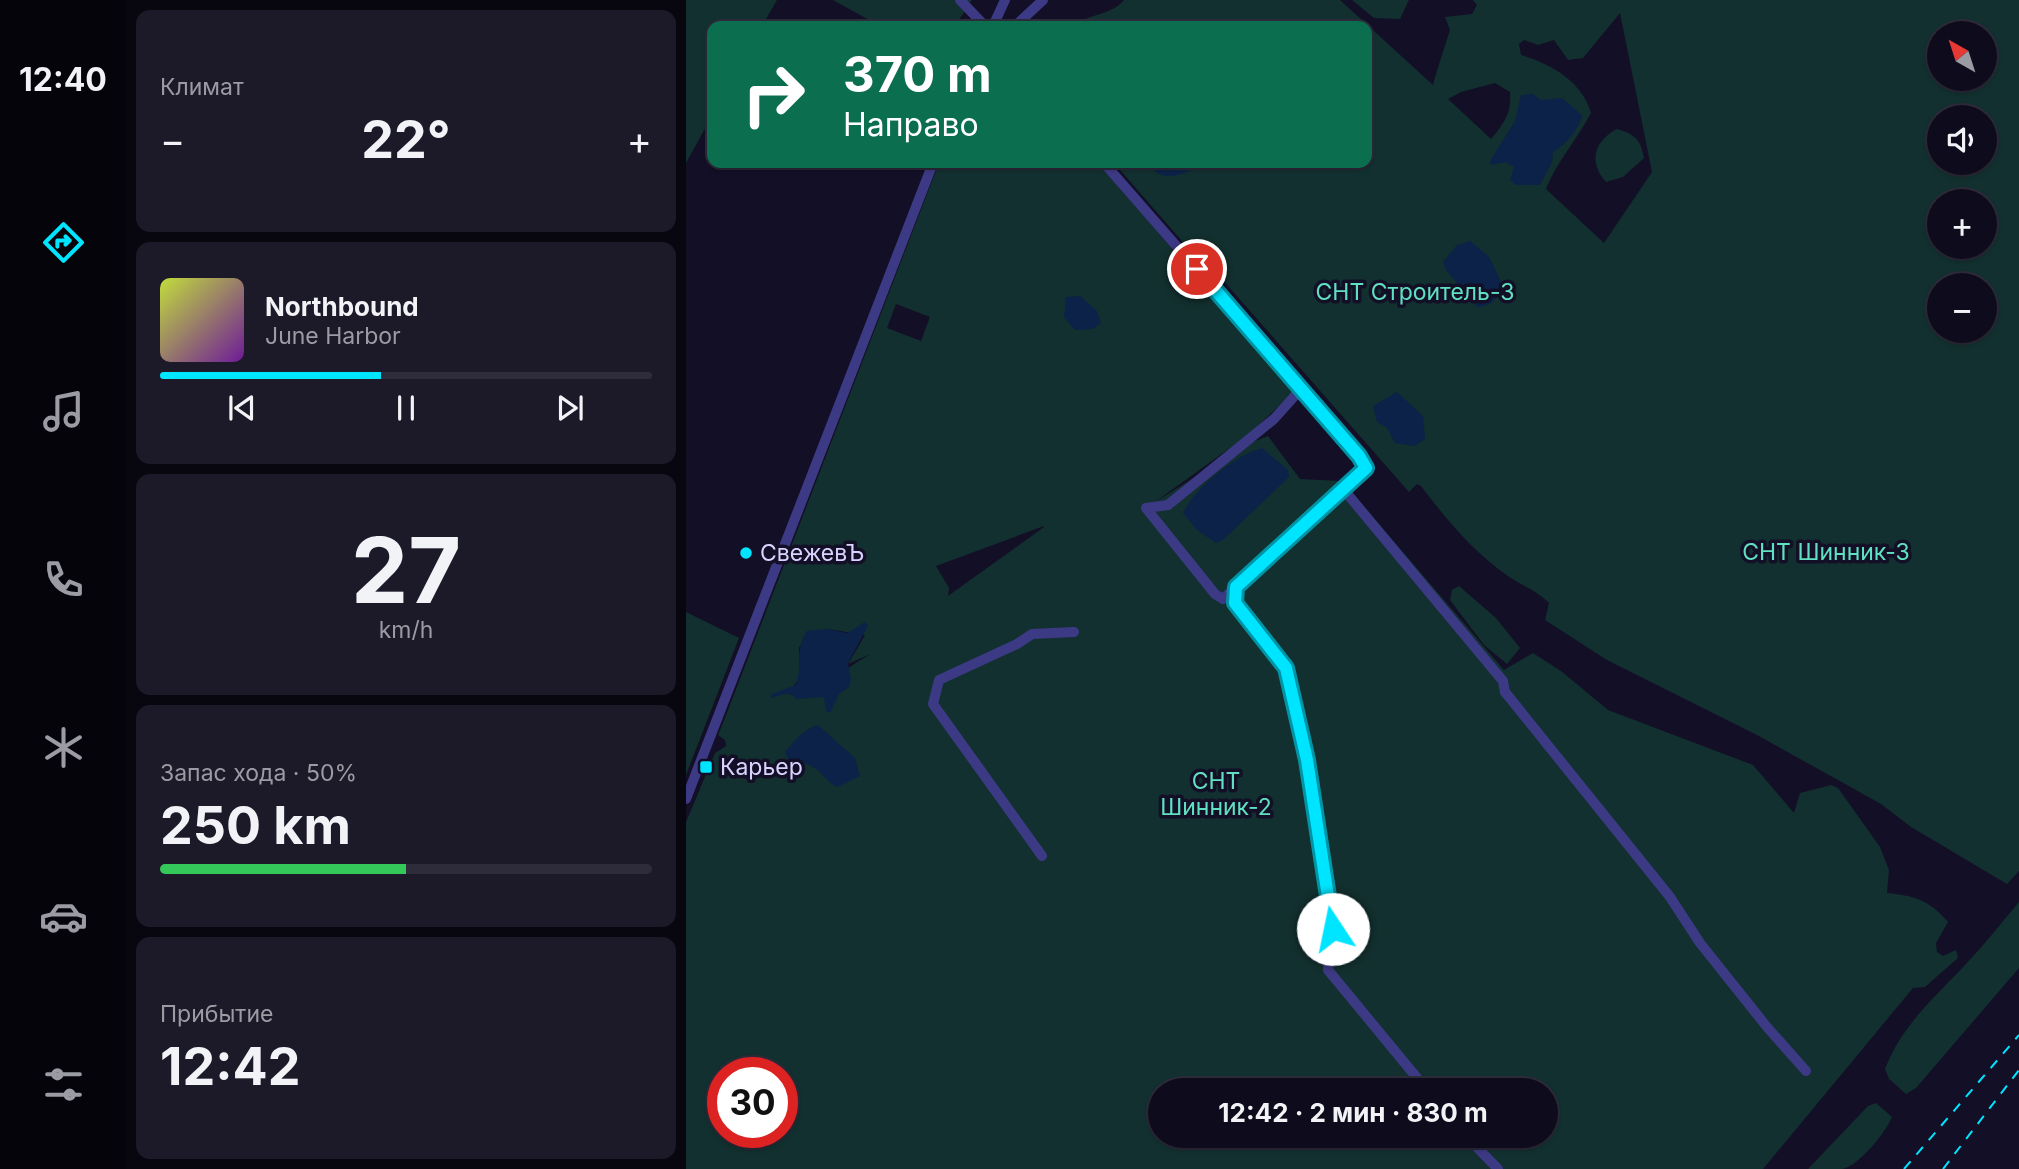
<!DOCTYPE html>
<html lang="ru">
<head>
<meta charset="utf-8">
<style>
	body { margin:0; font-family:Inter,sans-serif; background:#1c1929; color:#f1f3f6; height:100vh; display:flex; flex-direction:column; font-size:26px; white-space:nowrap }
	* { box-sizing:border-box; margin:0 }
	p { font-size:23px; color:#9b9ba3 }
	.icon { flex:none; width:38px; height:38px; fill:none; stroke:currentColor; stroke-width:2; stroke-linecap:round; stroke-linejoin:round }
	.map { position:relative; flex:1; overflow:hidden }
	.panel { display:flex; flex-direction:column; gap:10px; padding:10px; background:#08060f; width:560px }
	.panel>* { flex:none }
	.banner { position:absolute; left:21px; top:21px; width:665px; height:147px; border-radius:14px; box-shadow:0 2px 5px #0004,0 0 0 2px #2e2b3b; background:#0b6e4f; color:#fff; overflow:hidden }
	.needle { width:46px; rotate:321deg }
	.buttons { position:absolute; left:1241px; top:21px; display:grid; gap:14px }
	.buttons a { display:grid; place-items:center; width:70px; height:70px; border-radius:50%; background:#0e0b1c; box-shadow:0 2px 5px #0004,0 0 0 2px #2e2b3b; font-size:35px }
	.speed { position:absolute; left:21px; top:1057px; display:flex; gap:14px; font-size:35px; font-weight:700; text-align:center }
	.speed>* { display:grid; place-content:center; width:91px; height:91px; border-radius:50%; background:#0e0b1c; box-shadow:0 2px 5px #0004,0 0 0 2px #2e2b3b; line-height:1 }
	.speed .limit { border:10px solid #d22; background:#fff; color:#111 }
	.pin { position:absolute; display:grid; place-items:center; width:60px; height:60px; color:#fff; margin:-30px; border:4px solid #fff; border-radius:50%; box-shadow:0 2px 7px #0007 }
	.me { position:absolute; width:77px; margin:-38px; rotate:349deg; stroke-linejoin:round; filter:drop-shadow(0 0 5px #0008) }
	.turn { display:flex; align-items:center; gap:24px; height:147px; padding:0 21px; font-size:32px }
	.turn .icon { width:91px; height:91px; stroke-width:2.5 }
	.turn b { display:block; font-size:49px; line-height:60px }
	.big { font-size:52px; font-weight:700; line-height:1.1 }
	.panel .widget { flex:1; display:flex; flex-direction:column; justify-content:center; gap:10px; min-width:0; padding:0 24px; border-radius:14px; background:#1c1929 }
	.panel .dial { align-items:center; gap:0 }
	.dial b { font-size:91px; line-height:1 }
	.song { display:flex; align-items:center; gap:21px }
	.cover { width:84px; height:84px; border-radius:10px; background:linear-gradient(135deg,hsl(70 70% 55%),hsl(280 70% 35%)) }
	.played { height:7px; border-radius:4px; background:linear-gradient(90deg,#00e5ff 45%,#2e2b3b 45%) }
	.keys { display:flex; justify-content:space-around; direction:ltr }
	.heat { display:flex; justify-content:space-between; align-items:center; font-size:38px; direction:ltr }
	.charge { height:10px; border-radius:5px; background:linear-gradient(90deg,#34c759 50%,#2e2b3b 0) }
	.trip { position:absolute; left:462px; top:1078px; width:410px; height:70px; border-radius:35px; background:#0e0b1c; box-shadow:0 2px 5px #0004,0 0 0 2px #2e2b3b; font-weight:700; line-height:70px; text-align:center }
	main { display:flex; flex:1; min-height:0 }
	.tab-bar { display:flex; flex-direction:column; width:126px; justify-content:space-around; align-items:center; background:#06040b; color:#9b9ba3 }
	.tab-bar .icon { width:49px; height:49px }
	.tab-bar .selected { color:#00e5ff }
	.tab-bar b { font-size:32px; color:#f1f3f6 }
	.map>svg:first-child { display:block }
	.green { fill:#12302f; fill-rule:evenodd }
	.water { fill:#0c2248 }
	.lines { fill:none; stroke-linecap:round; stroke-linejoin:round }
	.minor { stroke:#3d3a85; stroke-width:10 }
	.rail { stroke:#00e5ff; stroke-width:2; stroke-dasharray:10 9; stroke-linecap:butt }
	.route-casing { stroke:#0095a6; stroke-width:18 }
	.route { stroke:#00e5ff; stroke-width:12 }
	.poi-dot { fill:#00e5ff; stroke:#130f26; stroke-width:2.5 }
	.labels { text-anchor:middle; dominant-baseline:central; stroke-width:7; stroke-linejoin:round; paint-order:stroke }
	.park-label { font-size:23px; fill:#5fe0c0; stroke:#130f26 }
	.poi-label { font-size:23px; fill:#d9d4ff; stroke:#130f26; text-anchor:start }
</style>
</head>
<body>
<main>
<nav class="tab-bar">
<b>12:40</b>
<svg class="icon selected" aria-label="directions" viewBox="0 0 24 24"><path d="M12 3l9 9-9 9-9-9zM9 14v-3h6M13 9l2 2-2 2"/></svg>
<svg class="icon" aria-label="music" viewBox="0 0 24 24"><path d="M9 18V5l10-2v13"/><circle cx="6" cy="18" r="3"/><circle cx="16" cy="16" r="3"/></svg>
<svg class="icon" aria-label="phone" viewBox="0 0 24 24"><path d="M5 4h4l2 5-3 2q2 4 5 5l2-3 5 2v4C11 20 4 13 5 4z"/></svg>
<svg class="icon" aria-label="climate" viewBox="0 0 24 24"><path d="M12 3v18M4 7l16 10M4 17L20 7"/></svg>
<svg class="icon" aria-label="car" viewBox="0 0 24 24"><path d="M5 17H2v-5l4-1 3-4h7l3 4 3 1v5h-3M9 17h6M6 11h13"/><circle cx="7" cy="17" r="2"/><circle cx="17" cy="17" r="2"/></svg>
<svg class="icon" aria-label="filters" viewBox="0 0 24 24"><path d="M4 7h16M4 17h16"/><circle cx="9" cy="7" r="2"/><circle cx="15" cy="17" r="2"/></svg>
</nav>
<section class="panel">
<div class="widget"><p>Климат</p>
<div class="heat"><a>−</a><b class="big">22°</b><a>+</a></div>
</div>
<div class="widget">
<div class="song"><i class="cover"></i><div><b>Northbound</b><p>June Harbor</p></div></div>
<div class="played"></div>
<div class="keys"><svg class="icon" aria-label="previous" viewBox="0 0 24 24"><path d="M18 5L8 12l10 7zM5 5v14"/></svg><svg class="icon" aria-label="pause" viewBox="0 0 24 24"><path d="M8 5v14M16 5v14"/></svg><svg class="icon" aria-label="next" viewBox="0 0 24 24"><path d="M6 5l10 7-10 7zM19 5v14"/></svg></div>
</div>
<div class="widget dial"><b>27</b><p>km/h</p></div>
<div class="widget"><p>Запас хода · 50%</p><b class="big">250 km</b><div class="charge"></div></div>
<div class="widget"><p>Прибытие</p><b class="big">12:42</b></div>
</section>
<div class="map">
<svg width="1333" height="1169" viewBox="0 0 1333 1169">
	<rect width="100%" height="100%" fill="#130f26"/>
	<path class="green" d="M0,0h91l-15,26h-50v90l-26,47z
		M147,0h139l-17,26h-75z
		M438,0h216l93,85c5,-19 11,-36 17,-55l-5,-13 27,-3 5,-9 -4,-5h546v871l-12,13 -96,-57 -30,-23 -124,-69 -150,-75 -62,-40 4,-17c-12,-12 -26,-17 -41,-27 -36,-25 -61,-56 -87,-90l-4,-2 -8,8 -188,-214 -6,1 -101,-116h253v-137h-295c16,-12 40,-11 52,-26zM934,13l32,159 -48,71 -58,-54c11,-28 31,-49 45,-76 -9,-32 -40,-49 -70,-58l-2,-11 5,-4 14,5 16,-5 14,20 15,-2zM1253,33h45v46h-45zM809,83l15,9c2,21 -6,31 -19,47l-43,-40 13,-7zM1253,117h45v46h-45zM1253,201h45v46h-45zM1253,285h45v46h-45z
		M666,0h57l-9,19 -26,-1z
		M931,129c18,5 24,11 27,29l-21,19 -17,5c-18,-20 -12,-41 11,-53z
		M253,163h159l197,228 -47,44 -93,67 95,-59 18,-7 32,43 40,2 10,9 154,180 29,-17 28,18 47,39 145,55 41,48 6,-20 31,-8 7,3 42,59 9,23 -2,23c29,3 42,7 61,29l-12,21 1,9 6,4 13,-6 2,8 -33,29 -12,1 -150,181h-1077v-347l29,-69 11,-7 -1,-6 -7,-5 5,-12zM210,304l34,13 -9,24 -34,-13zM358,526v1l-96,69 1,-8 -13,-22zM141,629l38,6 -17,29 22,-10 -69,44 -16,-6c20,-9 14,-27 14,-45zM37,1073h59v59h-59zM474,1090h385v46h-385z
		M773,586l37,32 24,30 -13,16 -23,-19 -34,-45 2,-10z
		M0,612l53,26 -53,137z
		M1333,902v66l-103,120 -10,6 -17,-15 -4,-10c17,-44 49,-71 80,-104 19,-20 36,-42 54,-63z
		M1190,1103l16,14c-5,14 -34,50 -50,52 -10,0 -23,0 -34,0l60,-63z"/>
	<path class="water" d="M847,94l8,6 21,-2 20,17c-2,12 -17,31 -29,37l-1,10 -12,23h-24l-6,-5 4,-13 -8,-5 -15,3 -1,-4 25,-40 6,-26z
		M462,163h61c-23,7 -44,26 -61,0z
		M784,241l19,16 15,31c-7,10 -14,19 -27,19l-31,-37 -3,-8 14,-17z
		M394,296l17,15 4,12 -8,6 -18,1 -11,-13 2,-20z
		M711,392l26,24 2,23 -10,7 -20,-3 -8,-15 -10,-6 -4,-16z
		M576,448l26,22 1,7 -66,63 -7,3 -19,-13 -14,-17c13,-26 50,-57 79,-65z
		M179,622l3,4 -20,37 3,17 -2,7 -10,7 -9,19 -4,-2 -2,-14 -27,2 -8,-6 -19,5 2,-4 24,-9c7,-19 -2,-36 11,-54l20,-2 20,4z
		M132,725l37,33 5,18 -22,11c-11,-4 -16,-16 -27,-21 -8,-4 -15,-3 -23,-7l-3,-7c10,-11 18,-23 33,-27z"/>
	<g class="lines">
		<path class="minor" d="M274,0l25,26
			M307,26l12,-26
			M329,26l28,-26
			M418,163l260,298v10l-128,116 -1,16 51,65 21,91 25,162 -4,49 99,120
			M658,490l159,191 2,11 165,205 30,46 67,84 39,44
			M550,587l-13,12 -8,-5 -69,-86 22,-3 106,-86 26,-29
			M0,799l247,-636
			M356,856l-109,-152 6,-24 78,-36 15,-10 42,-2
			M780,1136l32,33"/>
		<path class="rail" d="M1218,1169l115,-134
			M1257,1169l76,-99"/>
	</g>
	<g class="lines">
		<g class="route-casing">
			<path id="route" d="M511,269l162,187 7,12 -130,119 -1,16 51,65 21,92 26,169"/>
		</g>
		<use href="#route" class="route"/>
	</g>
	<g class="poi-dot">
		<circle cx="60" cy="553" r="7"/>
		<rect x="13" y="760" width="14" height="14" rx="3.5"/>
	</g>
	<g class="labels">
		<g class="park-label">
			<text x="729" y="292">СНТ Строитель-3</text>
			<text x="1140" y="552">СНТ Шинник-3</text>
			<text x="530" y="781">СНТ<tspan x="530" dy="26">Шинник-2</tspan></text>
		</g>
		<g class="poi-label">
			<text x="74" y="553">СвежевЪ</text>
			<text x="34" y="767">Карьер</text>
		</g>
	</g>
</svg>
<div class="buttons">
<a><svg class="needle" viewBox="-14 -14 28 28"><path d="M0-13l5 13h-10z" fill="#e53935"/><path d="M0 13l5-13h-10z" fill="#9b9ba3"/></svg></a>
<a><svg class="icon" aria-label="sound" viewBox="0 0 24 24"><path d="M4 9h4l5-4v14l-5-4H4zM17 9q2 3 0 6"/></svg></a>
<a>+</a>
<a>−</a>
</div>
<div class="speed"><div class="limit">30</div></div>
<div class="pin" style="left:511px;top:269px;background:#d93025"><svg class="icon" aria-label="arrive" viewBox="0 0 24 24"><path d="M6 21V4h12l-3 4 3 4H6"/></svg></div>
<svg class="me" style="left:647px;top:929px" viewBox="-20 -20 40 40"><circle r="19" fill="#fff"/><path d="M0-13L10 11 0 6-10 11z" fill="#00e5ff"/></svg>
<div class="trip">12:42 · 2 мин · 830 m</div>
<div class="banner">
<div class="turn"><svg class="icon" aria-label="right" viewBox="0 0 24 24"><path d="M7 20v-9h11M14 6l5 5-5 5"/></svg><div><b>370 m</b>Направо</div></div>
</div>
</div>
</main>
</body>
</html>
